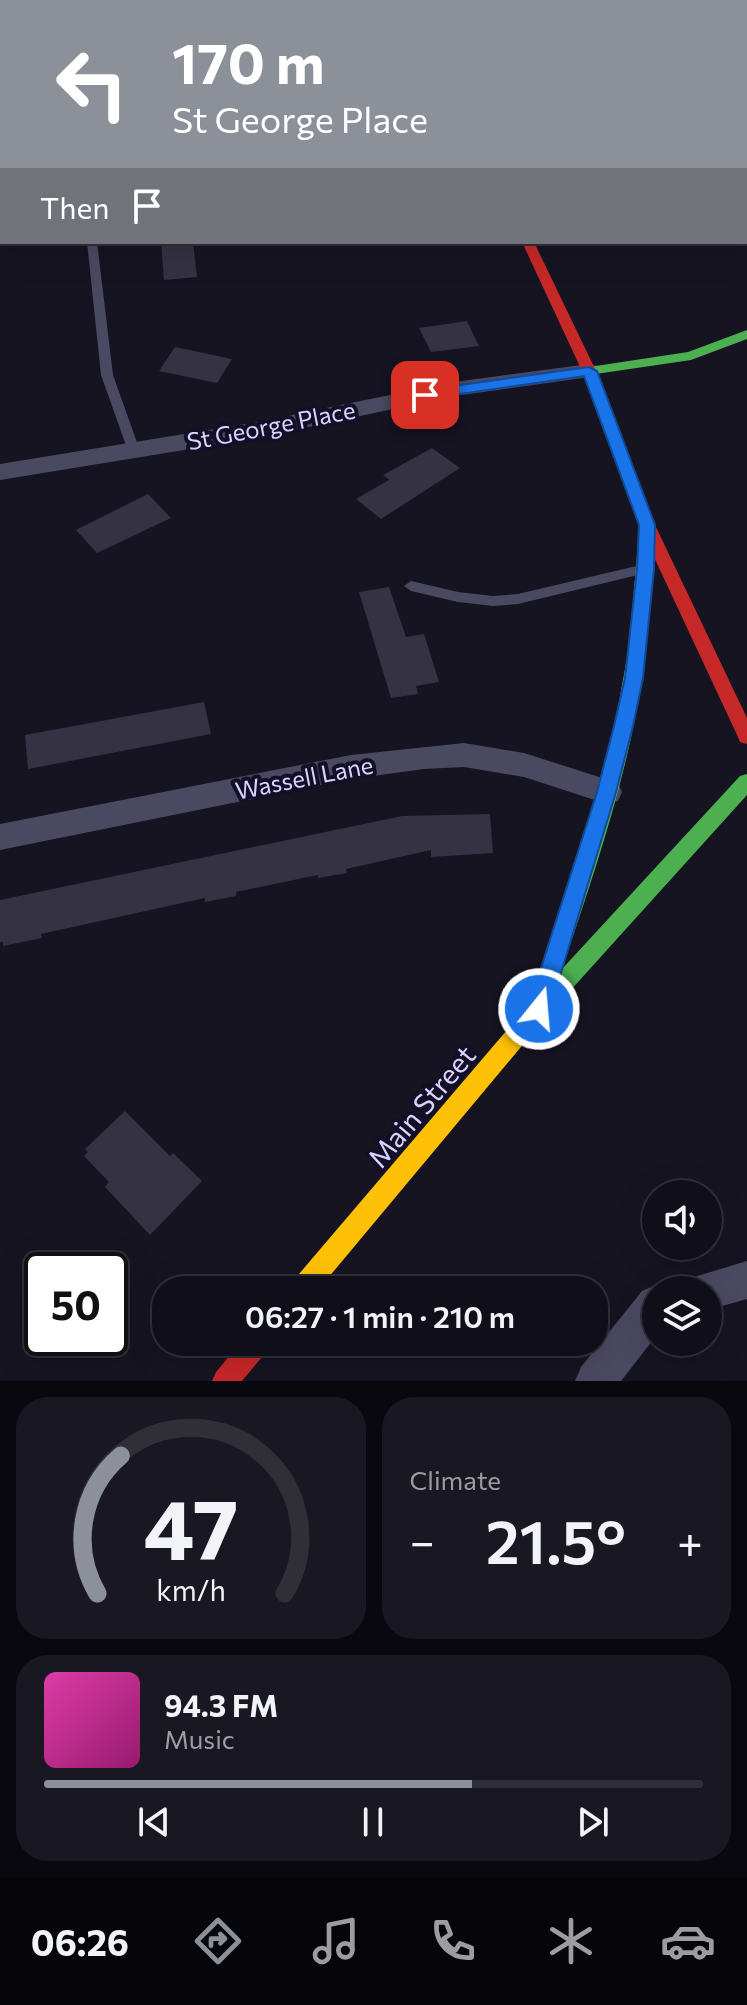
<!DOCTYPE html>
<html lang="en">
<head>
<meta charset="utf-8">
<style>
	body { margin:0; font-family:Commissioner,sans-serif; background:#191822; color:#f1f3f6; height:100vh; display:flex; flex-direction:column; font-size:30px; white-space:nowrap }
	* { box-sizing:border-box; margin:0 }
	p { font-size:26px; color:#9c9ca2 }
	.icon { flex:none; width:44px; height:44px; fill:none; stroke:currentColor; stroke-width:2; stroke-linecap:round; stroke-linejoin:round }
	.map { position:relative; height:1381px; overflow:hidden }
	.drawer { display:flex; flex-direction:column; gap:16px; padding:16px; background:#09080e; flex:1 }
	.drawer>* { flex:none }
	.guide { position:absolute; left:0px; top:0px; width:748px; height:244px; box-shadow:0 8px 32px #0002,0 0 0 2px #302f38; background:#8c9099; color:#fff; overflow:hidden }
	.fabs { position:absolute; left:642px; top:1180px; display:grid; gap:16px }
	.fabs a { display:grid; place-items:center; width:80px; height:80px; border-radius:50%; background:#100f19; box-shadow:0 8px 32px #0002,0 0 0 2px #302f38; font-size:40px }
	.speed { position:absolute; left:24px; top:1252px; display:flex; gap:16px; font-size:40px; font-weight:700; text-align:center }
	.speed>* { display:grid; place-content:center; width:104px; height:104px; border-radius:50%; background:#100f19; box-shadow:0 8px 32px #0002,0 0 0 2px #302f38; line-height:1 }
	.speed .limit { border:4px solid #111; border-radius:12px; background:#fff; color:#111 }
	.pin { position:absolute; display:grid; place-items:center; width:68px; height:68px; color:#fff; margin:-34px; border-radius:16px; box-shadow:0 4px 12px #0006 }
	.me { position:absolute; width:88px; margin:-44px; rotate:17deg; stroke-linejoin:round; filter:drop-shadow(0 0 6px #0008) }
	.turn { display:flex; align-items:center; gap:28px; height:168px; padding:0 40px; font-size:36px }
	.turn .icon { width:104px; height:104px; stroke-width:2.5 }
	.turn b { display:block; font-size:56px; line-height:68px }
	.then { display:flex; align-items:center; height:76px; padding:0 40px; background:#0003; gap:16px; font-size:30px }
	.big { font-size:60px; font-weight:600; line-height:1.1 }
	.drawer .tile { flex:1; display:flex; flex-direction:column; justify-content:center; gap:12px; min-width:0; padding:0 28px; border-radius:32px; background:#191822 }
	.drawer .dial { align-items:center; gap:0 }
	.dial svg { height:208px; overflow:visible; fill:none; stroke:#302f38; stroke-width:7; stroke-linecap:round; text-anchor:middle }
	.dial text { fill:#f1f3f6; stroke:none }
	.song { display:flex; align-items:center; gap:24px }
	.cover { width:96px; height:96px; border-radius:12px; background:linear-gradient(135deg,hsl(320 70% 55%),hsl(320 70% 35%)) }
	.played { height:8px; border-radius:4px; background:linear-gradient(90deg,#8c9099 65%,#302f38 65%) }
	.keys { display:flex; justify-content:space-around; direction:ltr }
	.heat { display:flex; justify-content:space-between; align-items:center; font-size:44px; direction:ltr }
	.drawer .tiles { flex:1; display:grid; gap:16px; grid-template-columns:1fr 1fr }
	.tile:last-child { grid-column:span 2 }
	.trip { position:absolute; left:152px; top:1276px; width:456px; height:80px; border-radius:32px; background:#100f19; box-shadow:0 8px 32px #0002,0 0 0 2px #302f38; font-weight:600; line-height:80px; text-align:center }
	.dock { display:flex; height:128px; justify-content:space-around; align-items:center; background:#06060a; color:#9c9ca2 }
	.dock .icon { width:56px; height:56px }
	.dock .selected { color:#8c9099 }
	.dock b { font-size:36px; color:#f1f3f6 }
	.map>svg:first-child { display:block }
	.building { fill:#343243 }
	.lines { fill:none; stroke-linecap:round; stroke-linejoin:round }
	.lane { fill:#4a4962; fill-rule:evenodd }
	.street { fill:#4a4962; fill-rule:evenodd }
	.fast { fill:#4caf50; fill-rule:evenodd }
	.slow { fill:#ffc107; fill-rule:evenodd }
	.jam { fill:#c62828; fill-rule:evenodd }
	.route { fill:#1a73e8; stroke:#114b97; stroke-width:2 }
	.labels { text-anchor:middle; dominant-baseline:central; stroke-width:8; stroke-linejoin:round; paint-order:stroke }
	.street-label { font-size:24px; fill:#d9d4ff; stroke:#130f26 }
	.near-street-label { font-size:28px; fill:#d9d4ff; stroke:#130f26 }
</style>
</head>
<body>
<div class="map">
<svg width="747" height="1381" viewBox="0 0 747 1381">
	<rect width="100%" height="100%" fill="#161421"/>
	<path class="building" d="M161,242h32l4,35 -33,3z
		M467,321l12,25 -48,6 -12,-24z
		M175,347l57,12 -15,24 -58,-12z
		M432,448l28,20 -79,51 -25,-20 33,-19 -6,-5z
		M148,494l23,24 -74,35 -21,-23z
		M389,587l17,50 18,-3 15,48 -23,4 2,8 -27,4 -32,-106z
		M204,702l7,32 -183,35 -3,-34z
		M490,814l3,39 -62,4v-7l-85,19 1,4 -29,5v-3l-82,17v4l-31,6v-4l-164,36 1,4 -39,8v-4h-3v-42l402,-84z
		M125,1111l45,45 3,-3 29,28 -52,54 -45,-48 4,-5 -25,-26 4,-4 -3,-3z"/>
	<g class="lines">
		<path class="lane" d="M87,242h10l16,133 27,76 -6,4 -6,-4 -27,-76z
			M645,564l6,5 -1,3 -132,32 -25,2 -35,-4 -47,-11 -7,-5 7,-5 47,11 35,4 25,-2z"/>
		<path class="street" d="M589,364l8,2 3,5 -3,5 -143,20 -197,42 -257,42v-16l257,-42 197,-40z
			M464,743l60,10 94,30 4,9 -4,9 -11,3 -83,-27 -60,-10 -40,2 -73,10 -351,71v-26l351,-69z
			M747,1261v38l-39,11v-20h-19l5,-13z
			M656,1285l11,5h-11v46l-35,45h-46l6,-14 61,-76z"/>
		<path class="fast" d="M199,0h10v2h-10z
			M410,0h10l1,2h-10z
			M0,61h2v6h-2z
			M746,178l1,1v8l-1,-1z
			M747,330v9l-56,21 -102,15 -7,-4 7,-4 99,-15z
			M647,526l8,6c-3,74 -10,147 -27,219 -17,74 -42,146 -66,218l178,-193 7,-2v21l-206,228 -8,3 -8,-3 -3,-7 11,-15 77,-250 19,-104 10,-115z"/>
		<path class="slow" d="M166,0h12l-13,2z
			M0,108h2v7h-2z
			M533,1006l8,3 3,7 -3,7 -223,267h-28l3,-9 232,-272z"/>
		<path class="jam" d="M746,106h1v6h-1z
			M522,242h12l62,129 59,154 92,193v26l-7,-2 -2,-5 -99,-212 -57,-154z
			M241,1342h30l-4,9 -25,30h-30l4,-9z"/>
	</g>
	<path class="route" d="M589,367l8,4 58,154 -1,44 -11,109 -10,48 -17,66 -66,217 -3,7 -8,3 -8,-3 -3,-7 69,-217 17,-66 11,-48 12,-109 2,-44 -55,-149 -159,23 -7,-4 7,-5z"/>
	<g class="labels">
		<g class="street-label">
			<text transform="translate(271 425) rotate(-11)">St George Place</text>
			<text transform="translate(304 777) rotate(-11)">Wassell Lane</text>
		</g>
		<g class="near-street-label">
			<text transform="translate(421 1106) rotate(-50)">Main Street</text>
		</g>
	</g>
</svg>
<div class="fabs">
<a><svg class="icon" aria-label="sound" viewBox="0 0 24 24"><path d="M4 9h4l5-4v14l-5-4H4zM17 9q2 3 0 6"/></svg></a>
<a><svg class="icon" aria-label="layers" viewBox="0 0 24 24"><path d="M12 4l9 5-9 5-9-5zM3 14l9 5 9-5"/></svg></a>
</div>
<div class="speed"><div class="limit">50</div></div>
<div class="pin" style="left:425px;top:395px;background:#d93025"><svg class="icon" aria-label="arrive" viewBox="0 0 24 24"><path d="M6 21V4h12l-3 4 3 4H6"/></svg></div>
<svg class="me" style="left:539px;top:1009px" viewBox="-20 -20 40 40"><circle r="17" fill="#1a73e8" stroke="#fff" stroke-width="3"/><path d="M0-11L8 9 0 5-8 9z" fill="#fff"/></svg>
<div class="trip">06:27 · 1 min · 210 m</div>
<div class="guide">
<div class="turn"><svg class="icon" aria-label="left" viewBox="0 0 24 24"><path d="M17 20v-9H6M10 6l-5 5 5 5"/></svg><div><b>170 m</b>St George Place</div></div>
<div class="then">Then<svg class="icon" aria-label="arrive" viewBox="0 0 24 24"><path d="M6 21V4h12l-3 4 3 4H6"/></svg></div>
</div>
</div>
<section class="drawer">
<div class="tiles">
<div class="tile dial"><svg viewBox="0 0 100 80">
<path d="M14 69A42 42 0 1 1 86 69"/>
<path d="M14 69A42 42 0 0 1 23 16" stroke="#8c9099"/>
<text x="50" y="56" font-size="32" font-weight="700">47</text>
<text x="50" y="72" font-size="11">km/h</text>
</svg></div>
<div class="tile"><p>Climate</p>
<div class="heat"><a>−</a><b class="big">21.5°</b><a>+</a></div>
</div>
<div class="tile">
<div class="song"><i class="cover"></i><div><b>94.3 FM</b><p>Music</p></div></div>
<div class="played"></div>
<div class="keys"><svg class="icon" aria-label="previous" viewBox="0 0 24 24"><path d="M18 5L8 12l10 7zM5 5v14"/></svg><svg class="icon" aria-label="pause" viewBox="0 0 24 24"><path d="M8 5v14M16 5v14"/></svg><svg class="icon" aria-label="next" viewBox="0 0 24 24"><path d="M6 5l10 7-10 7zM19 5v14"/></svg></div>
</div>
</div>
</section>
<nav class="dock">
<b>06:26</b>
<svg class="icon selected" aria-label="directions" viewBox="0 0 24 24"><path d="M12 3l9 9-9 9-9-9zM9 14v-3h6M13 9l2 2-2 2"/></svg>
<svg class="icon" aria-label="music" viewBox="0 0 24 24"><path d="M9 18V5l10-2v13"/><circle cx="6" cy="18" r="3"/><circle cx="16" cy="16" r="3"/></svg>
<svg class="icon" aria-label="phone" viewBox="0 0 24 24"><path d="M5 4h4l2 5-3 2q2 4 5 5l2-3 5 2v4C11 20 4 13 5 4z"/></svg>
<svg class="icon" aria-label="climate" viewBox="0 0 24 24"><path d="M12 3v18M4 7l16 10M4 17L20 7"/></svg>
<svg class="icon" aria-label="car" viewBox="0 0 24 24"><path d="M5 17H2v-5l4-1 3-4h7l3 4 3 1v5h-3M9 17h6M6 11h13"/><circle cx="7" cy="17" r="2"/><circle cx="17" cy="17" r="2"/></svg>
</nav>
</body>
</html>
